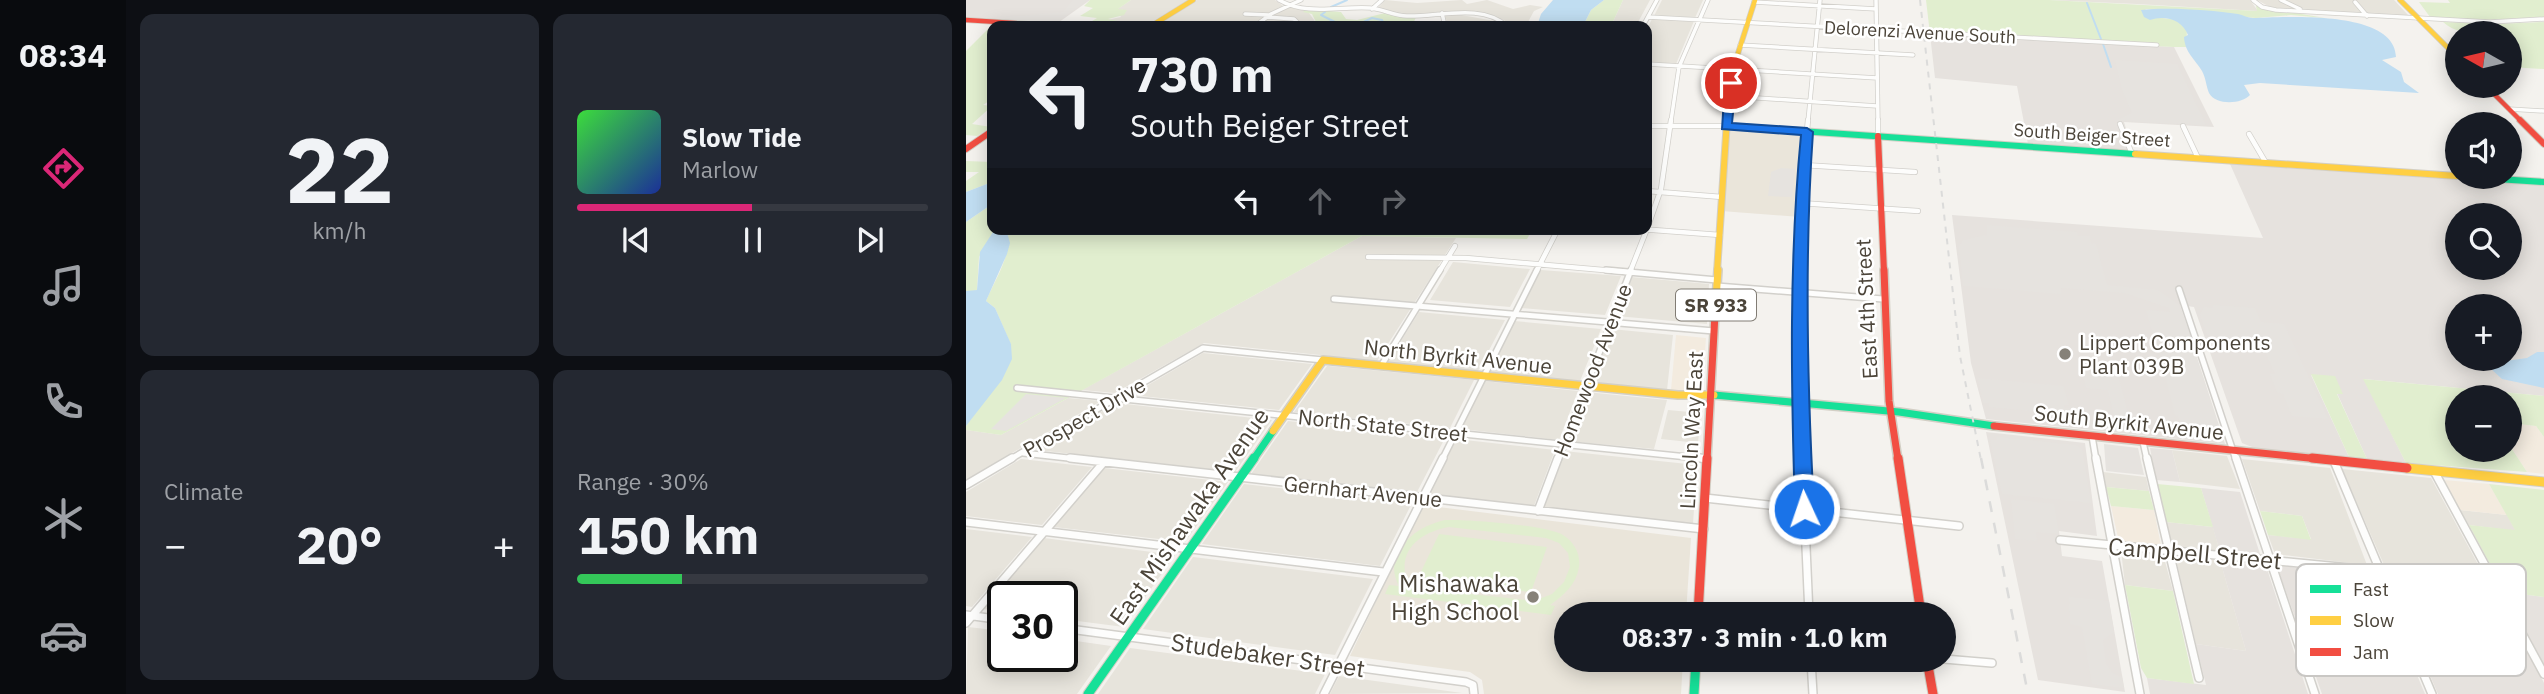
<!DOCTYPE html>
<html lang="en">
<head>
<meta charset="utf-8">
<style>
	body { margin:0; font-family:"IBM Plex Sans",sans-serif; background:#242831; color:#f1f3f6; height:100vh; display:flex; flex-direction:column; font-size:26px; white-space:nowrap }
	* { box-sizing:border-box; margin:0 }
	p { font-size:23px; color:#9ea1a6 }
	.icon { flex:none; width:38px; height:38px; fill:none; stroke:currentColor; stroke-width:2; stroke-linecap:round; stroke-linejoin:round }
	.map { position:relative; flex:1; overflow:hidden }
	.sheet { display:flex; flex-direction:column; gap:14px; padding:14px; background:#0d0f14; width:840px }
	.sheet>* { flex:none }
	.guide { position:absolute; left:21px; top:21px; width:665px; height:214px; border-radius:14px; box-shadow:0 4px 18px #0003; background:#171b24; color:#f1f3f6; overflow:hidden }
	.needle { width:46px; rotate:278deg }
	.tools { position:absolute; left:1479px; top:21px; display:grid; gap:14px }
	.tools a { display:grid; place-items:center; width:77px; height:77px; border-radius:50%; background:#171b24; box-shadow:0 4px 18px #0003; font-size:35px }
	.speed { position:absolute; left:21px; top:581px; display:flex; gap:14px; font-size:35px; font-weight:700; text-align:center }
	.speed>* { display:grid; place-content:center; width:91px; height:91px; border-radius:50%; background:#171b24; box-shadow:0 4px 18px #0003; line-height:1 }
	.speed .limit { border:4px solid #111; border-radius:10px; background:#fff; color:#111 }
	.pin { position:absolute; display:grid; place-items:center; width:60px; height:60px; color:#fff; margin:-30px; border:4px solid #fff; border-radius:50%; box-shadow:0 2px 7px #0007 }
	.me { position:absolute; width:77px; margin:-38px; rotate:357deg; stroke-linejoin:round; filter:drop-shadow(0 0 5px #0008) }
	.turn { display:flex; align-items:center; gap:24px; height:147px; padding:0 28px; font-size:32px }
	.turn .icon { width:91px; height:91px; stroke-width:2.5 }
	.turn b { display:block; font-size:49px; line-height:60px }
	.lanes { display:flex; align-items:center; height:66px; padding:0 28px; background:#0003; justify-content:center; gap:35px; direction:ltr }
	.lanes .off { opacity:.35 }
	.big { font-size:52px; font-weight:800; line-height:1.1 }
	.sheet .widget { flex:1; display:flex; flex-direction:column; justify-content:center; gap:10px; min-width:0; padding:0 24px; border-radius:14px; background:#242831 }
	.sheet .dial { align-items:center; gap:0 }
	.dial b { font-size:91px; line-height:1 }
	.song { display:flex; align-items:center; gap:21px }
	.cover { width:84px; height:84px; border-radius:10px; background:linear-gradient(135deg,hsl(120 70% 55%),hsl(230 70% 35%)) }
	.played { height:7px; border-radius:4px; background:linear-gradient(90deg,#db2777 50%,#363941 50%) }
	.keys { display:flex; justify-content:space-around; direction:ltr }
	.heat { display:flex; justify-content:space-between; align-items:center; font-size:38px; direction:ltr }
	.charge { height:10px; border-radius:5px; background:linear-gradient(90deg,#34c759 30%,#363941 0) }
	.sheet .tiles { flex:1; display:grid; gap:14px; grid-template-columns:repeat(2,1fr) }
	.trip { position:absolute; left:588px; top:602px; width:402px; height:70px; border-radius:35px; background:#171b24; box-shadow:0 4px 18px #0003; font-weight:800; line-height:70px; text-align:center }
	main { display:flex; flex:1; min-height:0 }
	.dock { display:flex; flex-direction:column; width:126px; justify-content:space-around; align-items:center; background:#090b0e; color:#9ea1a6 }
	.dock .icon { width:49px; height:49px }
	.dock .selected { color:#db2777 }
	.dock b { font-size:32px; color:#f1f3f6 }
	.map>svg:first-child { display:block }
	.residential { fill:#e7e4dc }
	.commercial { fill:#f3ebdf }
	.industrial { fill:#e6e2de; fill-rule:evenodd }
	.education { fill:#eae5da }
	.green { fill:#e1eecf; fill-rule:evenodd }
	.parking { fill:#e6e3df }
	.water { fill:#c0ddf1 }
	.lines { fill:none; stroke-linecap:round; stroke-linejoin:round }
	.stream { stroke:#c0ddf1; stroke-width:2 }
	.street-far3-casing { stroke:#d2d0cb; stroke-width:5 }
	.street-far2-casing { stroke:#d2d0cb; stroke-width:6 }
	.street-far1-casing { stroke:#d2d0cb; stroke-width:8 }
	.street-casing { stroke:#d2d0cb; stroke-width:10 }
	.fast-far2-casing { stroke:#d3cfc5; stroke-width:8 }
	.fast-far1-casing { stroke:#d3cfc5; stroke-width:10 }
	.fast-casing { stroke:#d3cfc5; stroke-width:11 }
	.slow-far3-casing { stroke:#d3cfc5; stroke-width:6 }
	.slow-far2-casing { stroke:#d3cfc5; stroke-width:8 }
	.slow-far1-casing { stroke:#d3cfc5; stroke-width:10 }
	.slow-casing { stroke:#d3cfc5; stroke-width:11 }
	.jam-far3-casing { stroke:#d3cfc5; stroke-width:6 }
	.jam-far2-casing { stroke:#d3cfc5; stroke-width:8 }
	.jam-far1-casing { stroke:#d3cfc5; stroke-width:10 }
	.jam-casing { stroke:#d3cfc5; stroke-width:11 }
	.street-far3 { stroke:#fdfdfc; stroke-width:3.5 }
	.street-far2 { stroke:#fdfdfc; stroke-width:4.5 }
	.street-far1 { stroke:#fdfdfc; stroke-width:5 }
	.street { stroke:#fdfdfc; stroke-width:7 }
	.fast-far2 { stroke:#16e098; stroke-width:6 }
	.fast-far1 { stroke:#16e098; stroke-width:7 }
	.fast { stroke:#16e098; stroke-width:9 }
	.slow-far3 { stroke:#ffcf43; stroke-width:4.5 }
	.slow-far2 { stroke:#ffcf43; stroke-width:6 }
	.slow-far1 { stroke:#ffcf43; stroke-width:7 }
	.slow { stroke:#ffcf43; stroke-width:9 }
	.jam-far3 { stroke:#f24e42; stroke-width:4.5 }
	.jam-far2 { stroke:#f24e42; stroke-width:6 }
	.jam-far1 { stroke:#f24e42; stroke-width:7 }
	.jam { stroke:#f24e42; stroke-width:9 }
	.rail-far1 { stroke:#dbdbda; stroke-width:2; stroke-dasharray:6 6; stroke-linecap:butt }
	.rail { stroke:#dbdbda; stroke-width:2.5; stroke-dasharray:11 11; stroke-linecap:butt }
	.route { fill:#1a73e8; stroke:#114b97; stroke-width:2 }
	.poi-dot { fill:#868178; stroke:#fff; stroke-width:2.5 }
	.labels { text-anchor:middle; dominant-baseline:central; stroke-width:5; stroke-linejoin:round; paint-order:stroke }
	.far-street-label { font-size:18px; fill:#4b4439; stroke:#fff }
	.shield { fill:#fff; stroke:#817c74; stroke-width:2 }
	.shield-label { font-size:19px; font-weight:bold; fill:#4b4439 }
	.street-label { font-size:21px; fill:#4b4439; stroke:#fff }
	.poi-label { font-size:21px; fill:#4b4439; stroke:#fff; text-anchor:start }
	.near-street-label { font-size:24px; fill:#4b4439; stroke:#fff }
	.near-poi-label { font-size:24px; fill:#4b4439; stroke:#fff; text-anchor:end }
	.key { fill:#fff; stroke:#c9c7c4; stroke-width:2 }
	.key-label { font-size:19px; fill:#4b4439 }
</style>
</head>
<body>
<main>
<nav class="dock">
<b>08:34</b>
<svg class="icon selected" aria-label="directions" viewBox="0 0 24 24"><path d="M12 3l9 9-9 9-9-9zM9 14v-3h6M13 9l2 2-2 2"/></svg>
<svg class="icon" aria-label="music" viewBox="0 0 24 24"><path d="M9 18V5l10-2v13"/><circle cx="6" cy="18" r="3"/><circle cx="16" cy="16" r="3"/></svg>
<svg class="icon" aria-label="phone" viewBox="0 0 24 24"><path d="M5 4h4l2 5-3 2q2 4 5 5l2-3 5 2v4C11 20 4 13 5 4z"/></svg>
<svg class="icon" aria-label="climate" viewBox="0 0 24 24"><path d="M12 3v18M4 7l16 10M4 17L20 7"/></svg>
<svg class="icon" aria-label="car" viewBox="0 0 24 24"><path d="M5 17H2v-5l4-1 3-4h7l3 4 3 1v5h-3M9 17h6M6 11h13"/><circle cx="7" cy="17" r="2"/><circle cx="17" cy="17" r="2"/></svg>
</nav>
<section class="sheet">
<div class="tiles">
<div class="widget dial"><b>22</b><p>km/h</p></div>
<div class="widget">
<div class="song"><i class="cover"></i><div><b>Slow Tide</b><p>Marlow</p></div></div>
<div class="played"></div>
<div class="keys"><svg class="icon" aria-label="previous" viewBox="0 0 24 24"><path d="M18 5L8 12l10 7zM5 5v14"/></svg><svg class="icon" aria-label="pause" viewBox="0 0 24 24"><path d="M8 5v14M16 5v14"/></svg><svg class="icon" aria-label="next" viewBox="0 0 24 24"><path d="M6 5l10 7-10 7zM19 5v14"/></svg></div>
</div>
<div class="widget"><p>Climate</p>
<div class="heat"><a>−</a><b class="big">20°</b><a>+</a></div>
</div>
<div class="widget"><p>Range · 30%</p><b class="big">150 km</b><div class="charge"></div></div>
</div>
</section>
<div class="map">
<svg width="1578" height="694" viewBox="0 0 1578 694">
	<rect width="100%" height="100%" fill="#f4f2ee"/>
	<path class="residential" d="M165,0h57l-43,26h-28l5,-3 -15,-3 14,-3 -5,-7z
		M231,0h78l8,6 23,3 11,15 6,2h-167z
		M419,0l32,3 45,-3 5,4 20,-4 26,9 17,-4 13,2 -9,4 -6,11 3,4h-21l-6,-6 -33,-7 -66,2 -27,-7z
		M657,0h27l-14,26h-25z
		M696,0h41l-8,18 -41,-2z
		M1083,0h201l8,11 -121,-7z
		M1291,0h137l15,16 -135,-7z
		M490,14l44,8 4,4h-56l-3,-11z
		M686,19l42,2 -18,43 -29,-2v-33z
		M396,236l94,2 -79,123 -173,-18 -89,50 -33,-3z
		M487,262l77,7 -20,38 -80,-7z
		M575,270l80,6 -16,39 -84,-7z
		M665,277l78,7 -2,40 -91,-8z
		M453,312l86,8 -27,51 -90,-9z
		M548,321l87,8 -21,52 -92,-9z
		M645,329l62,6 -6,55 -76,-8z
		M237,353l109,11 -33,46 -148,-15z
		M361,366h2l145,14 -24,48 -156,-16z
		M518,381l94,10 -19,49 -98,-11z
		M620,392l81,8 -13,49 -86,-8z
		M102,398l33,3 -135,79v-50l35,5z
		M150,403l156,17 -37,52 -198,-22z
		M702,410l33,3 -3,30 -37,-4z
		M322,421l157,17 -28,54 -166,-18z
		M490,439l99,11 -21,56 -105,-12z
		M1206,450l55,6 13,33 -60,-7z
		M598,451l133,14 -4,59 -150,-17z
		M55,459l71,8 -50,58 -76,-9v-24z
		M1276,459l88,9 37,97 -92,-11 -7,-19 43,4 -9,-23 -42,-5z
		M138,468l124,14 -43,60 -131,-15z
		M1376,469l89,9 55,101 -101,-12z
		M1137,472l43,5 3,14 -43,-4z
		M278,484l168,19 -32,63 -178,-22z
		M1494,510l47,5 9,16 -47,-6z
		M1200,522l47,5 7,25 -45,-5 -4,-3z
		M0,529l66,8 -60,70 -6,-1z
		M78,538l131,17 -51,72 -62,-8v-22h-59v14l-20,-2z
		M1155,550l42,4 10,37 -48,-6z
		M1212,556l42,4 26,91 -50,-7 -20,-85z
		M227,557l180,22 -38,76 -192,-26z
		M2,627l35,4v25h59v-17l49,7 -34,48h-111z
		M164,648l195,26 -10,20h-217z
		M373,676l123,17 -132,1z"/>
	<path class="commercial" d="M710,335l30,3 -4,53 -31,-1z
		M1544,423l26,3 8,11v37l-17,-2 -17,-26z
		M1478,480l45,4 18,31 -47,-5z
		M1145,506l43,4 7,36 -42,-4z"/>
	<path class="industrial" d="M0,0h124l-35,25 -89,-6z
		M964,34l244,13 40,80 -90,-5 9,29 -105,-7 -11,-58 -82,-8z
		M1264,164l314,22v210l-180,-17 42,84 -39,-4 -30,-66 5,1 -31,-19 38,82 -92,-8 -15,-6 -48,-136 -14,-2 45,139 -239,-25 -15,-56 -19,-148 311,23zM1491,215h53v53h-53zM1491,306h53v53h-53z
		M1020,432l99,11 12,93 -38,-5 3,25 40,5 23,131 -87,-12z
		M1184,448l22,2 8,32 -24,-2z
		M1235,488l39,4 20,62 -40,-2z
		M1254,560l41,4 6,5 41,125h-158l-3,-16 59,7 -10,-41 50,7z
		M1316,566l90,10 5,4 48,114h-103l-44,-125z
		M1423,580l108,13 47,90v11h-106z
		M1539,592l39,5v67z"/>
	<path class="education" d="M760,126l81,6 -7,85 -79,-6z
		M456,505l269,33 -5,76h-120v46h117l-2,34h-197l-2,-14 -12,-8 -120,-16z"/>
	<path class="green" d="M124,0h41l-13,9 9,1 -3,5 -16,4 15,3 -6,4h-33l13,-8 -17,-2 13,-8 -9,-2z
		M638,0h19l-12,26h-28l8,-16z
		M960,0h123l208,11 -1,-5 69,12 -34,-3 -35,3 -111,-9 10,8 22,3 10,10 -1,17h-12l-244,-13z
		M1482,0h96v17l-60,3 -54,-3 -11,-15 31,1z
		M340,9l35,3 5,7 11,1 28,-7 31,4 -3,7 5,2h-95l-6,-2 -5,-10 -9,-2z
		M1477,22l54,2 47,-2v47l-34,-2v-34c-22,0 -50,5 -67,-11z
		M41,24l-15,2v73l-9,6 9,1 -20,18 19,3 -14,9 -11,-1v-84l26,-26z
		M0,161l26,1v20l-26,10v-11l13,-9h-13z
		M26,204v25h3l-16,28 -2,33 -6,2 -5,-1v-69z
		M40,229h547l-2,3h-20l-4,7 -165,-3 -361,199 -35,-5v-4l45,-81 -16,-37 -9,-7c10,-24 27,-46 20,-72z
		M1345,374l24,2 8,18h-6l30,65 -18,-2z
		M1397,379l181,17v41l-8,-11 -26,-3v-26h-53v53h53v-4l17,26 -121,-9z
		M1191,484l44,4 12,39 -47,-5z
		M1523,484l55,6v107l-39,-5 -36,-67 46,5z
		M1140,487l43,4 5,19 -43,-4z
		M1294,511l42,5 9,24 -43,-5z
		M479,520c22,-1 101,5 118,15 11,7 18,19 16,32 -3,18 -15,28 -29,38l5,1 -4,9 -166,-21 4,-9 10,1c-18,-33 17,-60 46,-66zM483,527l97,11 13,5 9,10 2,14 -6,15 -12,12 -18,7 -109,-12 -12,-4 -8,-12c-4,-28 21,-42 44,-46z
		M473,534l108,13 -16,45 -113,-14z
		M1159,585l48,6 21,93 -47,-6 -6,-10z"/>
	<path class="parking" d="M107,0h15l-33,24 -47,-3 3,-4 52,-5z
		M1149,60l62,4 29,61 -90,-4 16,-8 -10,-24z
		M815,168l14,1 -3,28 -24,-1 3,-24z
		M1021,225l90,7 1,4h12l1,7 5,1 11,41 51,5 21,15 14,37 -3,5 -35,-5 -9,-32 24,2 -1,-4 -44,-15 -64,-5v6l-98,-8 -4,-39 4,-7 24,-5z
		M1247,305l42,3 6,14 23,2 44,95 -36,-3 -9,-22 -6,-2 -7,-18h5l-12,-27 -43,-3 -2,-8 -11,-1 -7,-20 4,-8 8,1z
		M1192,347l24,5 12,-2 30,93 -40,-4 -6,-23 -3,-1z
		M1119,367l26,3 1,4h6l12,47 -15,-1 -7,-30 -22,-2 -3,-16z
		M1012,378l85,8 6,19h-5l1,3h17l6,13 -15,-6 -84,-8v-4h-6z
		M60,394l40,4 -60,33 -15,-2z
		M1031,437l78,8 7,4 9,54 -89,-9 -12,-54h6z
		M1138,444l34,4 6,27 -38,-4z
		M1045,499l43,5 5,30 -23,-2 1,9 -22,-2z
		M1103,597l40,4 5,31 -11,8 3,24 7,10 9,3 2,11 -32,-4 -10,-57 -12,-3z"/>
	<path class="water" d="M587,0h51l-13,10 -8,16h-46l4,-12z
		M1175,10c27,-3 70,0 97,4 5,1 10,4 15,4 32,-1 142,-9 143,39l-14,3 19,12 3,10 15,11 -159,-10 -16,2 6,10c-8,9 -34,11 -41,-2 -3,-7 -3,-15 -7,-22 -7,-12 -17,-18 -18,-34l4,-2c-6,-16 -24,-20 -38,-15l-6,-3z
		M26,182v22l-26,18v-30z
		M29,229h11l4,14 -3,11 -21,47 9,7 16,36 1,15 -10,21 -36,46v-135l11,-1 3,-38z
		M1571,352h7v36l-42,-9 -12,-11 1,-5 36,-5z"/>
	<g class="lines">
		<path class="stream" d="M1121,3l14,36
			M365,7l16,-7
			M359,12l-4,3 22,11
			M389,26l17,-8 10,2 3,6
			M1137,44l8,23"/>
		<g class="street-far3-casing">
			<path id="street-far3" d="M313,0c28,16 60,6 91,8 13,1 24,8 37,8 31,1 75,-13 100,10
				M910,0l2,121
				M1287,0l9,7 14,3 214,12 54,-3
				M1315,0l19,9
				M788,2l122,7
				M1389,2l12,14
				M406,9l10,-9
				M476,13l3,13
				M279,14l24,1
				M300,17l28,2 7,7
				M682,17l509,28
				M289,26l16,-12 30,-14
				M677,26l14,-26
				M774,45l173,10
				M681,64l230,14
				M763,96l148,10
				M1543,109l35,2
				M705,121l8,-54 29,-67
				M842,121l12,-121"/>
		</g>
		<g class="street-far2-casing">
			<path id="street-far2" d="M912,120v16
				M1154,124l12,30
				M681,126h79
				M1217,126l15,32
				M1283,134l17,29
				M837,165l112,7
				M681,191l75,6
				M834,203l118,8
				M674,229l80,6
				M681,229l14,-40 10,-69
				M402,257l98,1 160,14
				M473,272l16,-26
				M570,272l22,-43
				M664,272l17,-43
				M834,272v-69l8,-83"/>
		</g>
		<g class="street-far1-casing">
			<path id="street-far1" d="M640,270l111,10
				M834,270l2,190
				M751,286l166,13
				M1213,289l57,171
				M368,299l380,32
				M415,366l59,-96
				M51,388l690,71
				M1126,436l4,24
				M1177,442l4,18
				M57,453l63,7
				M43,460l194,-112 120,12
				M476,460l95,-190
				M592,460l73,-190"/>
		</g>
		<g class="street-casing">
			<path id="street" d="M104,458l634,71
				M734,458l7,1
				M836,458l7,156
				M1130,458l44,236
				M1181,458l52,220
				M1270,458l79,236
				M1368,461l98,233
				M1468,471l110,203
				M0,485l46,-27
				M739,498l254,28
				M572,511l20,-53
				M0,522l417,50
				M1094,540l321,31 116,15
				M0,615l37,5
				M0,623l138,-161
				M96,628l404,54 7,3 1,9
				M978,659l48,4
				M845,660l2,34
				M358,694l119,-236"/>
		</g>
		<g class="fast-far2-casing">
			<path id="fast-far2" d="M760,126l409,28
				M1500,177l78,5"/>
		</g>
		<g class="fast-far1-casing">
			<path id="fast-far1" d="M748,395l185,17 95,14
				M287,460l20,-29"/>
		</g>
		<g class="fast-casing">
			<path id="fast" d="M122,694l166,-236
				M728,694l2,-34"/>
		</g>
		<g class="slow-far3-casing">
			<path id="slow-far3" d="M1434,0l57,57
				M185,26l42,-26
				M761,121l6,-52 22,-69"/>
		</g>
		<g class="slow-far2-casing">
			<path id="slow-far2" d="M1169,154l322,22
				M751,272l10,-152"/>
		</g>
		<g class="slow-far1-casing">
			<path id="slow-far1" d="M749,314l3,-44
				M307,431l50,-71 355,35h36"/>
		</g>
		<g class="slow-casing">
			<path id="slow" d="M1441,468l137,14"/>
		</g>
		<g class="jam-far3-casing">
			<path id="jam-far3" d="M0,20l95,6
				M1520,86l35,35"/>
		</g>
		<g class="jam-far2-casing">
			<path id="jam-far2" d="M1554,120l24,24
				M912,136l6,136
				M0,149l26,-18"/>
		</g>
		<g class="jam-far1-casing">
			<path id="jam-far1" d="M918,270l5,131 9,59
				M1028,426l335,34
				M741,460l8,-146"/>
		</g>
		<g class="jam-casing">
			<path id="jam" d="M932,458l23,156
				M1346,458l95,10
				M732,614l9,-156
				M961,660l6,34"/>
		</g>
		<use href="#street-far3" class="street-far3"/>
		<use href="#street-far2" class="street-far2"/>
		<use href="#street-far1" class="street-far1"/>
		<use href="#street" class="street"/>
		<use href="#fast-far2" class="fast-far2"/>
		<use href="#fast-far1" class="fast-far1"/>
		<use href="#fast" class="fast"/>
		<use href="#slow-far3" class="slow-far3"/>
		<use href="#slow-far2" class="slow-far2"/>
		<use href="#slow-far1" class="slow-far1"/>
		<use href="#slow" class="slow"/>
		<use href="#jam-far3" class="jam-far3"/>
		<use href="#jam-far2" class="jam-far2"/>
		<use href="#jam-far1" class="jam-far1"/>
		<use href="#jam" class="jam"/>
		<path class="rail-far1" d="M954,0l40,356 21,104"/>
		<path class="rail" d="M1015,458l47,236"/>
	</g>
	<path class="route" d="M765,79l5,4 -4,40 75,5 6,4c-9,126 -6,251 1,377l-3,6h-13l-3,-6c-4,-125 -6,-249 6,-374l-79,-6 3,-46z"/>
	<g class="poi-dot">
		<circle cx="1099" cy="354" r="7"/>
		<circle cx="567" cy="597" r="7"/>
	</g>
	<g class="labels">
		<g class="far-street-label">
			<text transform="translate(954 32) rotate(3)">Delorenzi Avenue South</text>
			<text transform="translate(1126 135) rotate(4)">South Beiger Street</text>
		</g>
		<rect class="shield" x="710" y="289.5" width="80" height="31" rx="5"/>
		<g class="shield-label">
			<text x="750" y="305">SR 933</text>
		</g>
		<g class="street-label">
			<text transform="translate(900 309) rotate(-93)">East 4th Street</text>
			<text transform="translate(492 356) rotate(6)">North Byrkit Avenue</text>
			<text transform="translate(626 370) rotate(-69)">Homewood Avenue</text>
			<text transform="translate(118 417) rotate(-30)">Prospect Drive</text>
			<text transform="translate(1163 422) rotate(6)">South Byrkit Avenue</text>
			<text transform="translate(417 425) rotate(6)">North State Street</text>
			<text transform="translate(725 430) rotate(-87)">Lincoln Way East</text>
			<text transform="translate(397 491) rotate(6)">Gernhart Avenue</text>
		</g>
		<g class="poi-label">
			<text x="1113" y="342">Lippert Components<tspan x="1113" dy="24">Plant 039B</tspan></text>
		</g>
		<g class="near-street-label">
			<text transform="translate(223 516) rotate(-55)">East Mishawaka Avenue</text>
			<text transform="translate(1229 553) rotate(5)">Campbell Street</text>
			<text transform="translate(302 655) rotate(8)">Studebaker Street</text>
		</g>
		<g class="near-poi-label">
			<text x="553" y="583">Mishawaka<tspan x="553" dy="28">High School</tspan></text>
		</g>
	</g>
	<rect x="1330" y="564" width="230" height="112" rx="10" class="key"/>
	<rect x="1344" y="585" width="31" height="8" fill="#16e098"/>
	<rect x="1344" y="616" width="31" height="9" fill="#ffcf43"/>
	<rect x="1344" y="648" width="31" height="8" fill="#f24e42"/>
	<g class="key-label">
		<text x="1387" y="596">Fast</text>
		<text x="1387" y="627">Slow</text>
		<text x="1387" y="659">Jam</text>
	</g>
</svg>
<div class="tools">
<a><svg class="needle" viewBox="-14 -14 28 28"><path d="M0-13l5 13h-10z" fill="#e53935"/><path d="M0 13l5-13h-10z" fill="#9ea1a6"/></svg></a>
<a><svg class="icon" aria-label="sound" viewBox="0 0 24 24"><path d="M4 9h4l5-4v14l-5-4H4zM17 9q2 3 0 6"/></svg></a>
<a><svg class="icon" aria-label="search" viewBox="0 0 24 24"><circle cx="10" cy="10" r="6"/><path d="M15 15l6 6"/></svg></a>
<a>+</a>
<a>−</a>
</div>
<div class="speed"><div class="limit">30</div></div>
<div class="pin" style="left:765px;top:83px;background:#d93025"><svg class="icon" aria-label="arrive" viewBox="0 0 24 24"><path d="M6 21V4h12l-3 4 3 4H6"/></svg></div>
<svg class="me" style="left:838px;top:509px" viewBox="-20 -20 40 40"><circle r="17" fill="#1a73e8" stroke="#fff" stroke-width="3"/><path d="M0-11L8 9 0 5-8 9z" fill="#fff"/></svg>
<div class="trip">08:37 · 3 min · 1.0 km</div>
<div class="guide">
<div class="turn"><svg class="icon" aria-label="left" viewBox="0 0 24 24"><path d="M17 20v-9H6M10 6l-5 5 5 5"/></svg><div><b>730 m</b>South Beiger Street</div></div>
<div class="lanes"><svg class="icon" aria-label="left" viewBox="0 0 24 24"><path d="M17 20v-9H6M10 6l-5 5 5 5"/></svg><svg class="icon off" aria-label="ahead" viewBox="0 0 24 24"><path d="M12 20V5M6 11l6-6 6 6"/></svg><svg class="icon off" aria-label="right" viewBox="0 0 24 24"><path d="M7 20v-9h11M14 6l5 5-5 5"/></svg></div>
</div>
</div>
</main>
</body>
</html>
